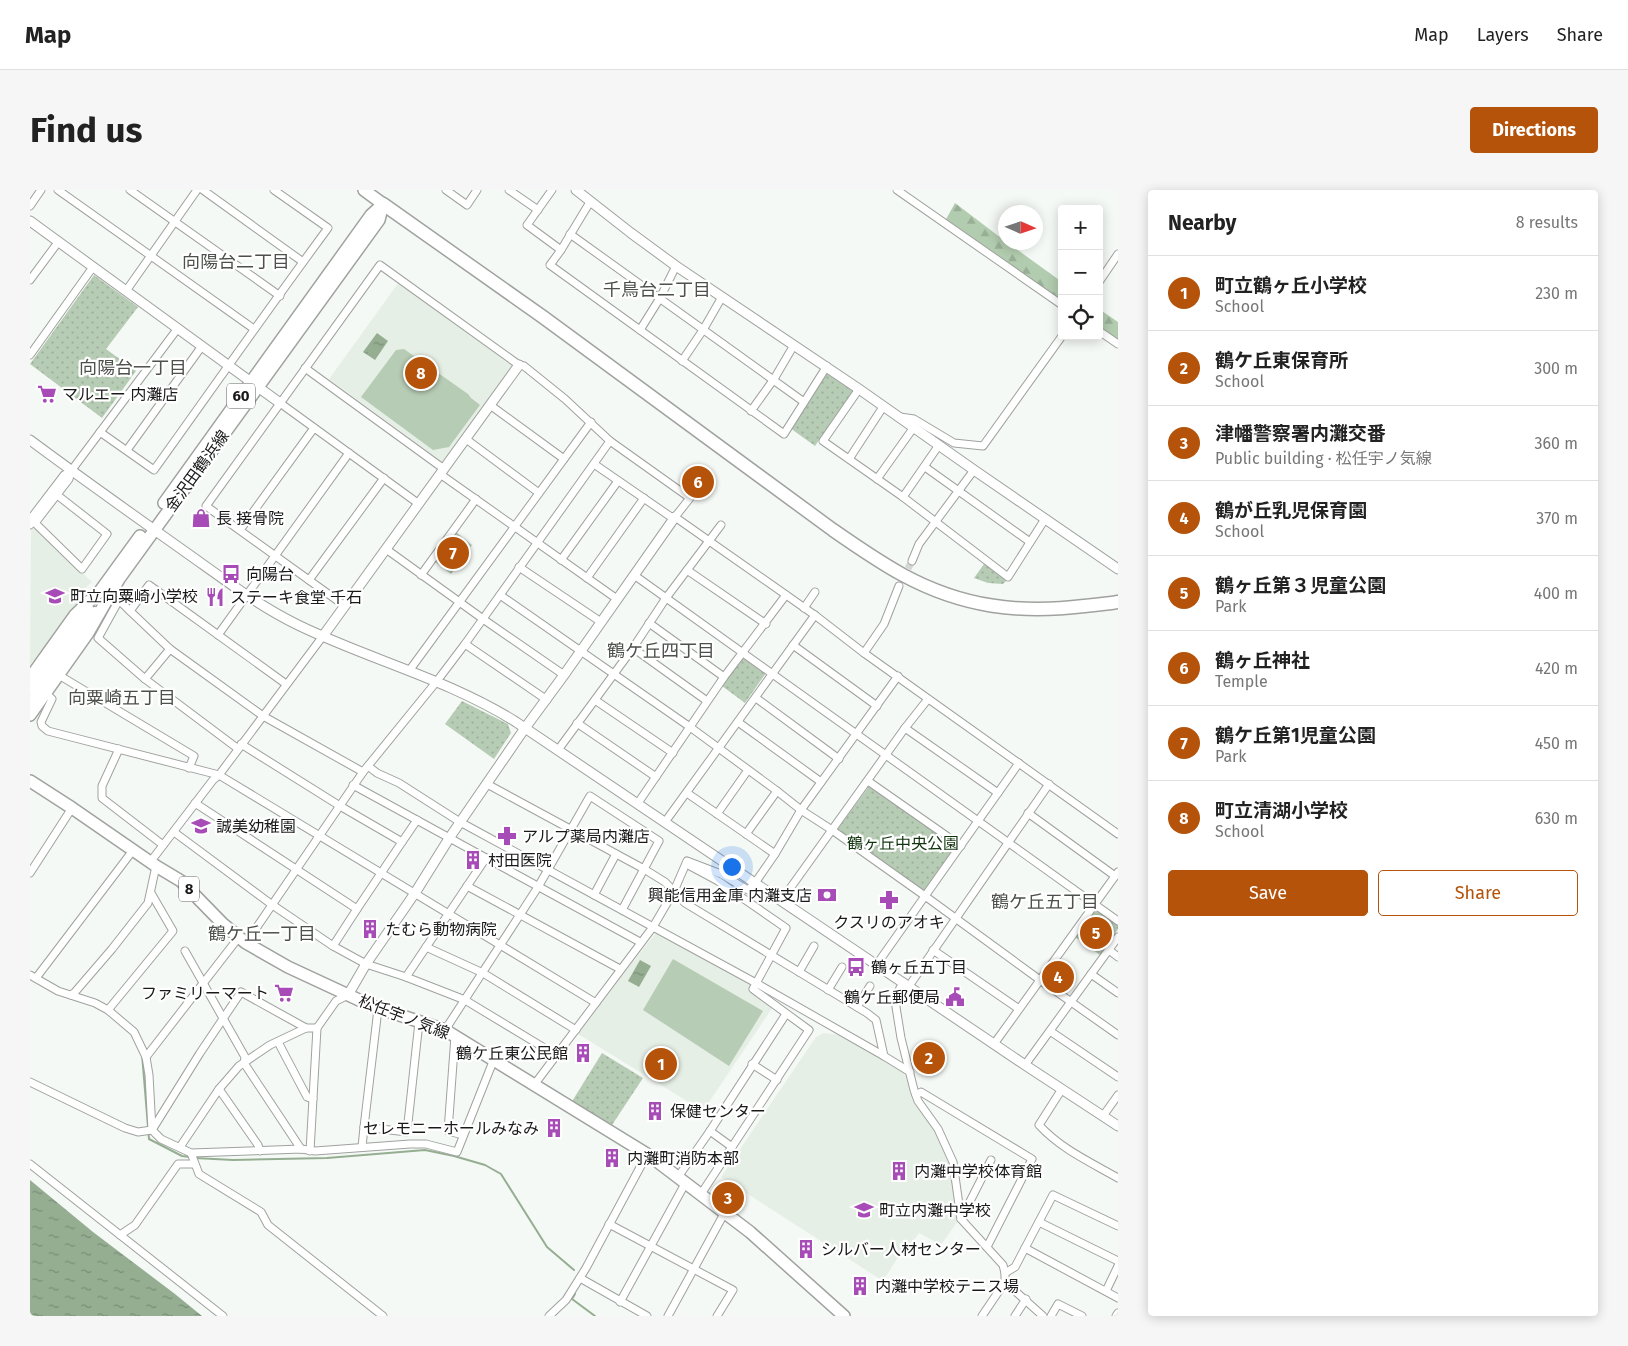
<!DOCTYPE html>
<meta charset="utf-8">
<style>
:root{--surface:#fff;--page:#f6f6f6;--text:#222;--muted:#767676;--line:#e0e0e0;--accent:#b45309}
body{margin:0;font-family:"Fira Sans","Noto Sans JP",sans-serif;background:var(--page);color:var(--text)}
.controls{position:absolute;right:15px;top:15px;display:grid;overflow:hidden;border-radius:5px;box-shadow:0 2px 12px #0003}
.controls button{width:45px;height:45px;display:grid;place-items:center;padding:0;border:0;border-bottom:1px solid var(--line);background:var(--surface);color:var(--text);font:25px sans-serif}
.compass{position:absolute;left:968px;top:15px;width:45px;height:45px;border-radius:50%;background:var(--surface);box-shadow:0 2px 12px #0003;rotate:93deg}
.you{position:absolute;left:701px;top:676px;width:18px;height:18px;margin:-12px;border:4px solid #fff;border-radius:50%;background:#1a73e8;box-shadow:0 0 0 8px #1a73e833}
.badge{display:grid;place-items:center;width:32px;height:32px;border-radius:50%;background:var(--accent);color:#fff;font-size:16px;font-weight:700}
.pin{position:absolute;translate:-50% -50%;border:2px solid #fff;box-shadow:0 1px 5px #0006}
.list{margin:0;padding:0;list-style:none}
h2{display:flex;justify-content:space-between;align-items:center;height:65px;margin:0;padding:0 20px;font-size:21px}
h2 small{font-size:16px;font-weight:400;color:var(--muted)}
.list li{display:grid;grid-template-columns:32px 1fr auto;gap:15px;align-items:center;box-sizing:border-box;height:75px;padding:0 20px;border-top:1px solid var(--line)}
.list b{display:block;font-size:19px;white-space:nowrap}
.list p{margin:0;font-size:16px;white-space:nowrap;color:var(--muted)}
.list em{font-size:16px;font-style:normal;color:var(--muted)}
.actions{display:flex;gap:10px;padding:15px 20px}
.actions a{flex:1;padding:11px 0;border:1px solid var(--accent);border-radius:5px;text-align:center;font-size:18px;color:var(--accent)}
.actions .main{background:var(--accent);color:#fff}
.icon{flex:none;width:28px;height:28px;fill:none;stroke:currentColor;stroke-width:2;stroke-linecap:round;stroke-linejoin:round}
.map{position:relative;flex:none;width:1088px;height:1126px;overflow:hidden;border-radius:5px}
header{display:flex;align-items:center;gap:30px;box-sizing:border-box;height:70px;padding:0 25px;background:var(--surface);border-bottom:1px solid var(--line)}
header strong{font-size:24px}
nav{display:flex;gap:28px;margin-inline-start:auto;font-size:18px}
.intro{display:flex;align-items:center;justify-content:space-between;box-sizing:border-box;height:120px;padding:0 30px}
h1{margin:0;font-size:35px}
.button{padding:12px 22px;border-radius:5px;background:var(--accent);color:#fff;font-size:18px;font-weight:700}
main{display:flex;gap:30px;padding:0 30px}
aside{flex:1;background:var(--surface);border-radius:5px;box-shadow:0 2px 12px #0003}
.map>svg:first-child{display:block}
</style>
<header>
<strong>Map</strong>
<nav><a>Map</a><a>Layers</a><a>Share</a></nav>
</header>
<div class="intro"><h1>Find us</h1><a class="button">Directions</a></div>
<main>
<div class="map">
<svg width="1088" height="1126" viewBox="0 0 1088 1126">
<defs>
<pattern id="forest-firs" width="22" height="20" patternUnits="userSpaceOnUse" patternTransform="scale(1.25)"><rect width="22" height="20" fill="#b2ccaf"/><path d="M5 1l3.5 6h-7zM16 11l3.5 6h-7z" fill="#98af96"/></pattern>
<pattern id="park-dots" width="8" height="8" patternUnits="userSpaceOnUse" patternTransform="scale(1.25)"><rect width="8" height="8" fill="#b7ccb4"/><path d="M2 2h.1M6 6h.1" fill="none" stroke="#9daf9a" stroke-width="1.8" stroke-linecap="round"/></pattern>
<pattern id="water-ripples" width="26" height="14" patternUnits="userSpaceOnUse" patternTransform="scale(1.25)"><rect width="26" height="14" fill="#95ae92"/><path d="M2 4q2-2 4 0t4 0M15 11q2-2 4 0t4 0" fill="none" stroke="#798d76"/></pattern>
</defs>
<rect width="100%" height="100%" fill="#f5f9f5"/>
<!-- built -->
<g fill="#e6efe5">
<path d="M369 92 483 174 414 273 299 189Z"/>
<path d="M1 338 6 339 62 392 48 404 51 408 0 475Z"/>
<path d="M626 743 727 798 745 814 673 921 548 844 569 814Z"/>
<path d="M794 843 810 845 872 881 877 888 882 909 907 942 923 973 930 1028 911 1055 889 1043 874 1065 869 1066 853 1091 691 987 786 847Z"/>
</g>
<!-- grass -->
<g fill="#b7ccb4">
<path d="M374 159 438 204 441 208 450 215 419 257 403 260 331 207 366 160Z"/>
<path d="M643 769 733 821 699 876 613 820Z"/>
</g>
<!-- forest -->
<g fill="url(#forest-firs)">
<path d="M925 13 975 51 976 52 978 53 1032 92V114L915 31Z"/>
<path d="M1069 119 1088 132V153L1069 140Z"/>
</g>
<!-- park -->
<g fill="url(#park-dots)">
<path d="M64 85 108 117 76 159 106 181 72 228 0 174Z"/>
<path d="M796 183 823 201 785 256 760 238Z"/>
<path d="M426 342 442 355 421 384 404 371Z"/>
<path d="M954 374 977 390 973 394 958 393 944 388Z"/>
<path d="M713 466 736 483 715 513 692 496Z"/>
<path d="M432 511 478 534 481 543 464 569 415 534Z"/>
<path d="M840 595 926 657 894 702 807 640Z"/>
<path d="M1065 718 1088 735V739L1070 765 1044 746Z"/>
<path d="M572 863 613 888 580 938 541 913Z"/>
</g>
<!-- water -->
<g fill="url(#water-ripples)">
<path d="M347 143 358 151 345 170 333 162Z"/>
<path d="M610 770 621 776 609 797 598 791Z"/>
<path d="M0 990 63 1042 145 1104 172 1126H0Z"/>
</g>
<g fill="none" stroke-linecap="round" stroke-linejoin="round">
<!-- stream -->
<g stroke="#95ae92" stroke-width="2">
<path d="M112 864 119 949 152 966 160 967"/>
<path d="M165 968 203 970 297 968 395 960 424 966 455 975 471 984 517 1057 544 1080"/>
<path d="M545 1104 542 1109 565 1126"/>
</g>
<!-- minor-tunnel -->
<path stroke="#d4d7d4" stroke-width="7" stroke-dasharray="7 3.5" stroke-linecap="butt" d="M873 388 882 371"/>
<!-- minor casing -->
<g stroke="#9fa29e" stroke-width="9">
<g id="minor">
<path d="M28 0 224 139"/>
<path d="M100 0 250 106"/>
<path d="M173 0 273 72"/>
<path d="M416 0 437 15 447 0"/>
<path d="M479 0 508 20"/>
<path d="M522 0 497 35 531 60 520 75 754 244 797 176"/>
<path d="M867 0 1032 115"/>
<path d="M0 16 11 0"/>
<path d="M540 44 774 212"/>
<path d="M531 60 560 12"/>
<path d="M0 90 29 51"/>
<path d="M1069 92 1088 64"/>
<path d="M96 101 167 0"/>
<path d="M610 140 630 108 646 76"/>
<path d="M1069 141 1088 154"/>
<path d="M0 165 63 77"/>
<path d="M652 171 673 140 692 107"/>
<path d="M275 178 414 279"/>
<path d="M829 199 793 251 873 307 978 387 1015 329"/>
<path d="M250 213 389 314"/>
<path d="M460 215 534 269"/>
<path d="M721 221 744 189 764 155"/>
<path d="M870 227 884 229 924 253 953 256 1032 146"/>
<path d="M70 242 124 280C182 199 239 118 298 38L244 0"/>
<path d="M436 249 509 303"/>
<path d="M97 260 172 156"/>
<path d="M819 269 853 217"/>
<path d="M564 274 644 329"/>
<path d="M895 277 1000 352"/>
<path d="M410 284 587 409"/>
<path d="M847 289 884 237"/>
<path d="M873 307 909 255"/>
<path d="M1 333H5L52 379 77 344 22 301"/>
<path d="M5 333 39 289 41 281"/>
<path d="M0 335 2 327 34 285 41 281 148 138"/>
<path d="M210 340 284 238"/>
<path d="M356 359 453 429 534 485"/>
<path d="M531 370 588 291"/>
<path d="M882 371 889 354 944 280"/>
<path d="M489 377 571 432"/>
<path d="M657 380 736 434"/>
<path d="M391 385 446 309"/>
<path d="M604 385 1088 731"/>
<path d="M557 388 614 308"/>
<path d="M279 390 354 288"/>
<path d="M470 405 660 537 747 601 771 620 802 640 895 706 1010 790 1088 845"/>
<path d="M315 416 176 316 350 75 489 175 494 176 535 209 580 251 660 308 645 327 786 426 834 463 1088 644"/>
<path d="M774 418 785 402"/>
<path d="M100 421 89 410 68 448 115 489 207 558"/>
<path d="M619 433 694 487"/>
<path d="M188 445 319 263"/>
<path d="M435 454 517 510"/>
<path d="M763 455 847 516"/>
<path d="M603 458 677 511"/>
<path d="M834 463 854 434 869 396"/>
<path d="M379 481 561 232"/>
<path d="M32 487 164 566 159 578"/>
<path d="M115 489 140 459"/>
<path d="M256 494 119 395 100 421 140 459 233 526 333 582"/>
<path d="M15 503 22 509 11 532 12 536 18 541 189 585 566 813"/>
<path d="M726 508 809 569"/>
<path d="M565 510 643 563"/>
<path d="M708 532 791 592"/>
<path d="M547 533 626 587"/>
<path d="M875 538 968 603"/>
<path d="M211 554 310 616 372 652 327 719"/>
<path d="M89 559 72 596V608L133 655"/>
<path d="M528 560 603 458 636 408 691 335"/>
<path d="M338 576 347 583 369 593 430 632 726 793 854 866"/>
<path d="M838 591 931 656"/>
<path d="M457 594 614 679 635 692 655 713 837 823 846 830 854 866 880 882"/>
<path d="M323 595 456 668"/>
<path d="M657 603 745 664"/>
<path d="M165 613 327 719 303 756"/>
<path d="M608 613 694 487 756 405"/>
<path d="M998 623 1085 686"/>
<path d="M687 624 718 580"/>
<path d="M635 632 785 425"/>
<path d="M144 642 241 714 303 756 336 774 376 787 456 668 610 752"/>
<path d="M716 644 747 601"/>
<path d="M372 652 387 630"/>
<path d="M121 671 183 590 189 585 293 446"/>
<path d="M660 676 688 691 756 738 723 799 779 840 671 1004"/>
<path d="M0 683 42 618"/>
<path d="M437 696 590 779"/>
<path d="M564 705 586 664"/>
<path d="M751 711 875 538 898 509"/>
<path d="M216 753 333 582 407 491 435 454 580 251"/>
<path d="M396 757 453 783 546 840"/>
<path d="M903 760 989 819"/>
<path d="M1079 760 1088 767"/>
<path d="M155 761 215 867 214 873 271 959"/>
<path d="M847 774 989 573"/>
<path d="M769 782 784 756"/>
<path d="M1061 784 1088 803"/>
<path d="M0 785 28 801 65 813 78 820 104 842 116 867 119 885 122 940 131 949 161 963 271 959 285 961 380 954H396L427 962 464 869"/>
<path d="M376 787 435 810 526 865"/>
<path d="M6 788 104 659"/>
<path d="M873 792 869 800 866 817 871 848 884 900 888 911 908 939 923 972 931 1029 973 1075 975 1083V1092L952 1126"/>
<path d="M879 796 1019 594"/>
<path d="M798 800 812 777"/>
<path d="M41 805 45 802 82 759 118 713 126 676"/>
<path d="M827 817 840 796"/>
<path d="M348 819 334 937 377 942 389 832"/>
<path d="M78 820 143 741 121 703"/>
<path d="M415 840 508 697 560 606 629 651 592 720"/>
<path d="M1020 841 1088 887"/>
<path d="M425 846 418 941 433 945"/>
<path d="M248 852 277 907 283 909"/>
<path d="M964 854 1088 682"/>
<path d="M116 867 209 747"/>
<path d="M722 874 747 890"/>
<path d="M995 875 1088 747"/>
<path d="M0 892 95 938 108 942 122 940 170 863 211 802 276 838"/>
<path d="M504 895 623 737 644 701 657 671 691 684 718 700 725 693 745 664 771 620 868 486"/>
<path d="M189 899 228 955 230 961"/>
<path d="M1032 899 1009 935C1031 959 1060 972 1088 988"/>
<path d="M886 905 891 902 1002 969 957 1057"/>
<path d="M1073 926 1088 905"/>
<path d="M680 941 702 957"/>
<path d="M150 957 189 899 209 876 240 855 276 838H287"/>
<path d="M332 957 334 937"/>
<path d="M280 961 287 838 306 811 318 805"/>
<path d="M161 963 169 984 231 1022 238 1035 353 1126"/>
<path d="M0 974 193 1126"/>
<path d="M648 987 680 941 756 824"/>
<path d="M931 1029 961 970"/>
<path d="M1009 1032 1088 1071"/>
<path d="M579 1034 703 1100 687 1126"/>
<path d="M90 1045 105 1035 148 974H164"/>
<path d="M995 1058 1023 1005 1088 1036"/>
<path d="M975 1083 985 1077 995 1058 1088 1108"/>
<path d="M550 1088 617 1126"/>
<path d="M975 1092 1013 1126"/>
<path d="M1076 1101 1088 1076"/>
<path d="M590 1112 656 992"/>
<path d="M519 1126 536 1110 556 1078 614 970 620 966"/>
<path d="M638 1126 695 1022"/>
<path d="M985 1126 996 1109"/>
<path d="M1021 1126 1028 1114 1052 1126"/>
<path d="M1086 1126 1088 1123"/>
</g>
</g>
<!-- tertiary casing -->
<g stroke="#9fa29e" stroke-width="11">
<g id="tertiary">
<path d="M546 0 601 43 646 76 829 199 944 280 1088 379"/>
<path d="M0 31 250 213"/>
<path d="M0 250C51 288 102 324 154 361 191 387 227 415 268 435 340 470 418 489 486 532L995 875 1088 936"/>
<path d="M293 446 489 175"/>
<path d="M318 805 336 774 385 703 420 647 495 538 534 485 645 327"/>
</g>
</g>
<!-- secondary casing -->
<g stroke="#9fa29e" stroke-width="12">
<g id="secondary">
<path d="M0 499 58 418"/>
<path d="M0 513 65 422"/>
</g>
</g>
<!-- primary casing -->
<g stroke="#9fa29e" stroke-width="14">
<g id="primary">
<path d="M334 0 353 14"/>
<path d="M134 313 341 25 352 15"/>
<path d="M0 488 45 425 70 401 110 346"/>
<path d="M0 525 58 443 89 389 349 30 353 14"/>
<path d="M0 591 42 618 126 676 151 691 193 734 216 753 258 777 342 816 415 840 620 966 720 1042 814 1126"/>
</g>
</g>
<!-- motorway casing -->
<g stroke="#9fa29e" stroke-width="15">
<path id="motorway" d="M353 14 513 127 803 340C826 356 849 372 873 385 932 417 989 424 1054 416 1065 415 1077 414 1088 412"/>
</g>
<!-- minor -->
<use href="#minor" stroke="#fff" stroke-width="7"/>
<!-- tertiary -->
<use href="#tertiary" stroke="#fff" stroke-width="9"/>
<!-- secondary -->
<use href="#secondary" stroke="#fff" stroke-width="10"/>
<!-- primary -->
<use href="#primary" stroke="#fff" stroke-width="11"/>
<!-- motorway -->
<use href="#motorway" stroke="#fff" stroke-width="12"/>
</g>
<!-- icons -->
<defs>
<g id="supermarket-bare" transform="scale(1.5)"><path d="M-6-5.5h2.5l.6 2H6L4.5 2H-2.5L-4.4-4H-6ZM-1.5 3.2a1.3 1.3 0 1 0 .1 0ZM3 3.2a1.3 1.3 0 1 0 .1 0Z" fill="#a74cb7" stroke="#fff" stroke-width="2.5" paint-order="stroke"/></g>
<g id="shop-bare" transform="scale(1.5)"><path d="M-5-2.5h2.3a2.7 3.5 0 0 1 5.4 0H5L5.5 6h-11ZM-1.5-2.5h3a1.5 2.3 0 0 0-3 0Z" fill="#a74cb7" stroke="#fff" stroke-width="2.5" paint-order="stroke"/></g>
<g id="bus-bare" transform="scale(1.5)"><path d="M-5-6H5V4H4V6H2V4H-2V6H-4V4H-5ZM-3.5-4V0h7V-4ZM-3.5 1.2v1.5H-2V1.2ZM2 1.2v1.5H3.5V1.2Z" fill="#a74cb7" stroke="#fff" stroke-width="2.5" paint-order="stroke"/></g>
<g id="school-bare" transform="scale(1.5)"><path d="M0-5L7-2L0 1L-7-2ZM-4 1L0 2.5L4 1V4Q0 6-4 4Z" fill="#a74cb7" stroke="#fff" stroke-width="2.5" paint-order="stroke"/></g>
<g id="restaurant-bare" transform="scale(1.5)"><path d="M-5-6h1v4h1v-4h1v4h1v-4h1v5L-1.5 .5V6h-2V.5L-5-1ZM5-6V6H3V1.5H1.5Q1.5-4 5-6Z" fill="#a74cb7" stroke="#fff" stroke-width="2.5" paint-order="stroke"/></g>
<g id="pharmacy-bare" transform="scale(1.5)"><path d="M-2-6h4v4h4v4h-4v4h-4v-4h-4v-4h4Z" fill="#a74cb7" stroke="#fff" stroke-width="2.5" paint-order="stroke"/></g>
<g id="building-bare" transform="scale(1.5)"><path d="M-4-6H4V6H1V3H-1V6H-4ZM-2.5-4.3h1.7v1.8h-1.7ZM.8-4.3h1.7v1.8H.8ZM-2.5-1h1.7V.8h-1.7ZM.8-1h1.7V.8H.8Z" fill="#a74cb7" stroke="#fff" stroke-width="2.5" paint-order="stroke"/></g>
<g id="bank-bare" transform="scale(1.5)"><path d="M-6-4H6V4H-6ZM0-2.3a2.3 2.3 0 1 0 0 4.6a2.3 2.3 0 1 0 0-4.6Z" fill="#a74cb7" stroke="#fff" stroke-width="2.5" paint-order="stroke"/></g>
<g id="civic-bare" transform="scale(1.5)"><path d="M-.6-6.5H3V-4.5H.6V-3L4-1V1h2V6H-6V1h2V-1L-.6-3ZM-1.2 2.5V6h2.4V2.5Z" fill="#a74cb7" stroke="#fff" stroke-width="2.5" paint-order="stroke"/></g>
</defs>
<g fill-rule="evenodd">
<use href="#supermarket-bare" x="17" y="204"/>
<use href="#shop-bare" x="171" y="328"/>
<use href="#bus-bare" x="201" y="384"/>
<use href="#school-bare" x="25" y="406"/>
<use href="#restaurant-bare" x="185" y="407"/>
<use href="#school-bare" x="171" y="636"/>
<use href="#pharmacy-bare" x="477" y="646"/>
<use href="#building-bare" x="443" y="670"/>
<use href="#bank-bare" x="797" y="705"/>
<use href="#pharmacy-bare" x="859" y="710"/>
<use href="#building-bare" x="340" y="739"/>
<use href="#bus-bare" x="826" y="777"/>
<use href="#supermarket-bare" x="254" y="803"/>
<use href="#civic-bare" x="925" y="807"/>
<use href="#building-bare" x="553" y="863"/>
<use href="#building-bare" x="625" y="921"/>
<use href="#building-bare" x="524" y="938"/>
<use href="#building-bare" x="582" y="968"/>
<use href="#building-bare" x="869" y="981"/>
<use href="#school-bare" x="834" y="1020"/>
<use href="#building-bare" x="776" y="1059"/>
<use href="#building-bare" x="830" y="1096"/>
</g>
<g text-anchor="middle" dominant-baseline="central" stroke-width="4.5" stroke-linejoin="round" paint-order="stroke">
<!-- shield labels -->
<g fill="#fff" stroke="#5d5e5d" stroke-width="1">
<rect x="197" y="193.5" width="28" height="25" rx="4"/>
<rect x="149" y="686.5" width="20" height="25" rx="4"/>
</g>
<g font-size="15" font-weight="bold" fill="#181918">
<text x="211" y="206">60</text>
<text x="159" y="699">8</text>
</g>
<!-- poi labels -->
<g font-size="16" fill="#181918" stroke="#fff" text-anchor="start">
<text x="32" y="204">マルエー 内灘店</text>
<text x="186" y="328">長 接骨院</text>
<text x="216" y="384">向陽台</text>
<text x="40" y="406">町立向粟崎小学校</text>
<text x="200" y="407">ステーキ食堂 千石</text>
<text x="186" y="636">誠美幼稚園</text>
<text x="492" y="646">アルプ薬局内灘店</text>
<text x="458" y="670">村田医院</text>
<text x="782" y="705" text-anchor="end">興能信用金庫 内灘支店</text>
<text x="859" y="732" text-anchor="middle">クスリのアオキ</text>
<text x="355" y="739">たむら動物病院</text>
<text x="841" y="777">鶴ヶ丘五丁目</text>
<text x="239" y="803" text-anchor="end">ファミリーマート</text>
<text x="910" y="807" text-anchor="end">鶴ケ丘郵便局</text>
<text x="538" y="863" text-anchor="end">鶴ケ丘東公民館</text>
<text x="640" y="921">保健センター</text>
<text x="509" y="938" text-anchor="end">セレモニーホールみなみ</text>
<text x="597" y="968">内灘町消防本部</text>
<text x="884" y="981">内灘中学校体育館</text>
<text x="849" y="1020">町立内灘中学校</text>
<text x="791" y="1059">シルバー人材センター</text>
<text x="845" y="1096">内灘中学校テニス場</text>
</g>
<!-- street labels -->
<g font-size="16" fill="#181918" stroke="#fff">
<text transform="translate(167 281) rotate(-54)">金沢田鶴浜線</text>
<text transform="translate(374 827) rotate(21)">松任宇ノ気線</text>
</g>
<!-- park labels -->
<g font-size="16" fill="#10350c" stroke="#fff">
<text x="873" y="653">鶴ヶ丘中央公園</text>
</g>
<!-- neighbourhood labels -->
<g font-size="18" fill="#4d504d" stroke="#fff">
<text x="206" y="72">向陽台二丁目</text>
<text x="627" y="100">千鳥台二丁目</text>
<text x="103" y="178">向陽台一丁目</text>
<text x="631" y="461">鶴ケ丘四丁目</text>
<text x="92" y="508">向粟崎五丁目</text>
<text x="1015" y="712">鶴ケ丘五丁目</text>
<text x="232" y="744">鶴ケ丘一丁目</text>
</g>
</g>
</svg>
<div class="controls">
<button>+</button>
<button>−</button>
<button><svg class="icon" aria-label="locate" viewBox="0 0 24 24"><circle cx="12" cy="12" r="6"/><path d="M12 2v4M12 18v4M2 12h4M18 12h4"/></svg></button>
</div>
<svg class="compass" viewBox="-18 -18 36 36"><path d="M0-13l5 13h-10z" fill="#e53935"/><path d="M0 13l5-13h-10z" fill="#767676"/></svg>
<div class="you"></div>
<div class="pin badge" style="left:631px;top:874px">1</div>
<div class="pin badge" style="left:899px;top:868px">2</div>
<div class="pin badge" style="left:698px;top:1008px">3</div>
<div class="pin badge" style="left:1028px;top:787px">4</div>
<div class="pin badge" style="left:1066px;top:743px">5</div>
<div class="pin badge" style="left:668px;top:292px">6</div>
<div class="pin badge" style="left:423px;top:363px">7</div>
<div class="pin badge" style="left:391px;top:183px">8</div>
</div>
<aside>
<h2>Nearby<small>8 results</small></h2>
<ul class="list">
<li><span class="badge">1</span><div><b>町立鶴ヶ丘小学校</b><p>School</p></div><em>230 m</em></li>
<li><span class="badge">2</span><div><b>鶴ケ丘東保育所</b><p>School</p></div><em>300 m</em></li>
<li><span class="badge">3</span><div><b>津幡警察署内灘交番</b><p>Public building · 松任宇ノ気線</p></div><em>360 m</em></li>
<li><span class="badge">4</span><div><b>鶴が丘乳児保育園</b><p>School</p></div><em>370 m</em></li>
<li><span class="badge">5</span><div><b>鶴ヶ丘第３児童公園</b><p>Park</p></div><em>400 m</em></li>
<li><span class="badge">6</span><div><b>鶴ヶ丘神社</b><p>Temple</p></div><em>420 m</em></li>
<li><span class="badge">7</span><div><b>鶴ケ丘第1児童公園</b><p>Park</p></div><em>450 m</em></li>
<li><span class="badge">8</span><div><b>町立清湖小学校</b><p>School</p></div><em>630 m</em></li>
</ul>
<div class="actions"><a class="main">Save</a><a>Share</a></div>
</aside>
</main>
